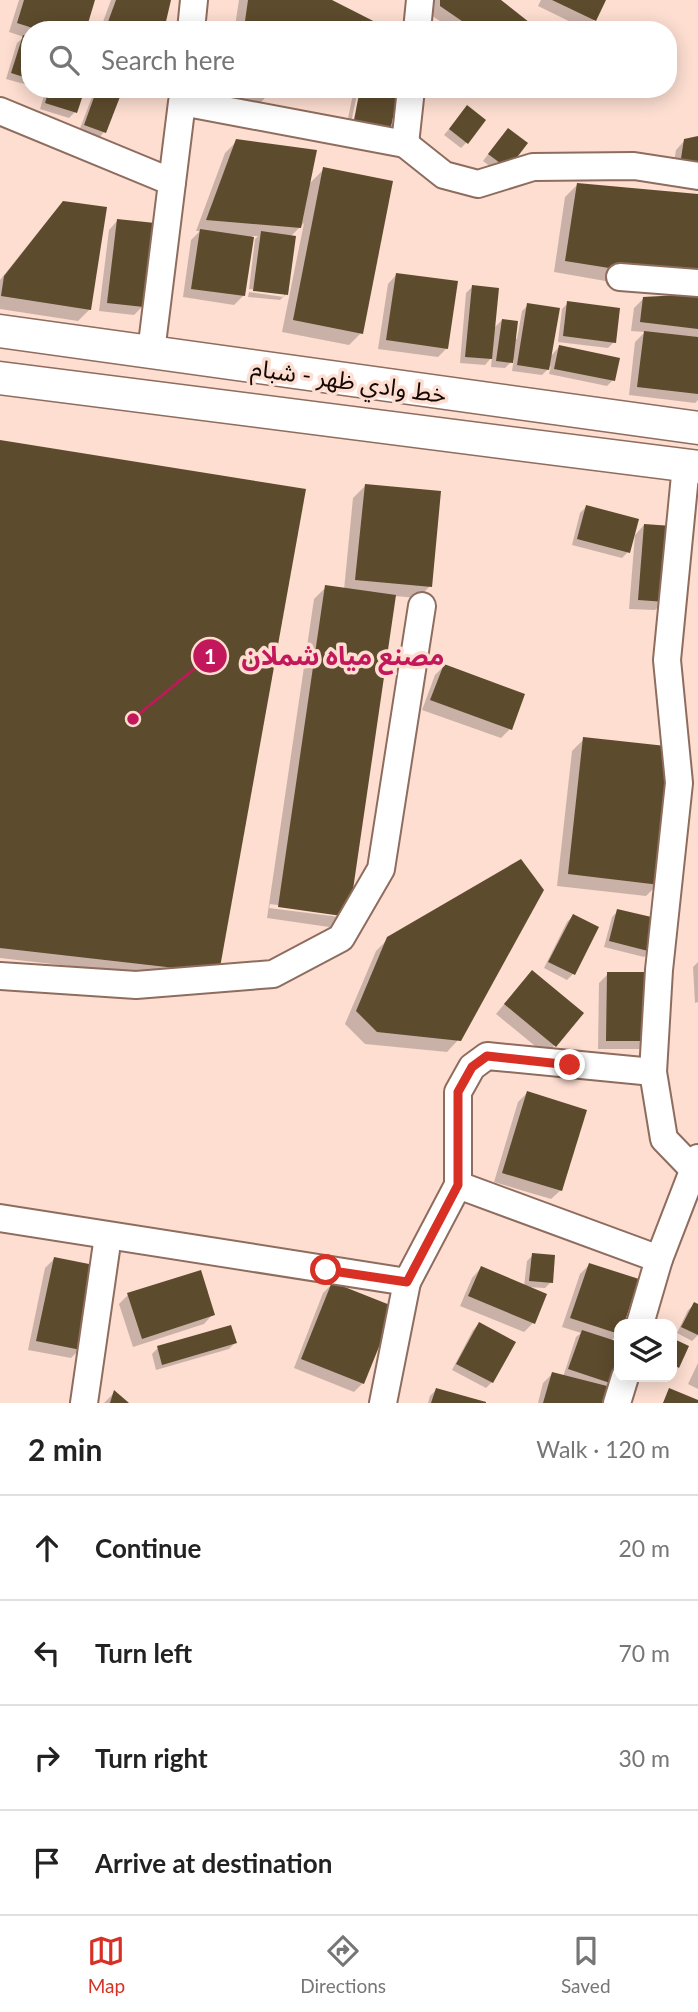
<!DOCTYPE html>
<meta charset="utf-8">
<style>
:root{--surface:#fff;--page:#f6f6f6;--text:#222;--muted:#767676;--line:#e0e0e0;--accent:#d93025}
body{margin:0;font-family:Lato,"Noto Sans Arabic",sans-serif;background:var(--page);color:var(--text)}
.controls{position:absolute;right:21px;bottom:21px;display:grid;overflow:hidden;border-radius:14px;box-shadow:0 4px 18px #0003}
.controls button{width:63px;height:63px;display:grid;place-items:center;padding:0;border:0;border-bottom:2px solid var(--line);background:var(--surface);color:var(--text);font:35px sans-serif}
.stop{position:absolute;width:21px;height:21px;margin:-16px;border:5px solid #d93025;border-radius:50%;background:#fff}
.stop.end{background:#d93025;border-color:#fff;box-shadow:0 2px 7px #0008}
.list{margin:0;padding:0;list-style:none}
h2{display:flex;justify-content:space-between;align-items:center;height:91px;margin:0;padding:0 28px;font-size:30px}
h2 small{font-size:23px;font-weight:400;color:var(--muted)}
.list li{display:grid;grid-template-columns:46px 1fr auto;gap:21px;align-items:center;box-sizing:border-box;height:105px;padding:0 28px;border-top:2px solid var(--line)}
.list b{display:block;font-size:26px;white-space:nowrap}
.list em{font-size:23px;font-style:normal;color:var(--muted)}
.icon{flex:none;width:38px;height:38px;fill:none;stroke:currentColor;stroke-width:2;stroke-linecap:round;stroke-linejoin:round}
.map{position:relative;flex:none;width:698px;height:1403px;overflow:hidden}
.search{position:absolute;background:var(--surface);box-shadow:0 4px 18px #0003;left:21px;right:21px;top:21px;height:77px;display:flex;align-items:center;gap:18px;box-sizing:border-box;padding:0 24px;border-radius:28px;color:var(--muted);font-size:26px}
.sheet{height:511px;background:var(--surface)}
nav{display:flex;justify-content:space-around;align-items:center;box-sizing:border-box;height:98px;border-top:2px solid var(--line);background:var(--surface);font-size:19px;color:var(--muted)}
nav a{display:grid;justify-items:center;gap:4px}
nav .on{color:var(--accent)}
.map>svg:first-child{display:block}
</style>
<div class="map">
<svg width="698" height="1403" viewBox="0 0 698 1403">
<rect width="100%" height="100%" fill="#fdded1"/>
<!-- shadow -->
<g fill="#0003" fill-rule="evenodd">
<path d="M19 0H93L84 30H30V84L28 85 6 79 17 43 24 37 9 32Z"/>
<path d="M111 0H169L162 30H100Z"/>
<path d="M239 0H328L388 30H230L235 26Z"/>
<path d="M433 0H498L536 30H453L431 15Z"/>
<path d="M541 0H604L594 20 585 29 538 6Z"/>
<path d="M46 89H83L75 112 69 118 40 109Z"/>
<path d="M95 89H121L104 132 99 138 79 131Z"/>
<path d="M215 89H270L269 94 260 103 214 95Z"/>
<path d="M354 89H358L350 128 354 129 362 89 389 126 380 135 346 128Z"/>
<path d="M467 107V142L461 148 444 135Z"/>
<path d="M502 136 500 174 483 161Z"/>
<path d="M698 138 672 173 676 150 685 140Z"/>
<path d="M237 141 308 185 324 169 361 333 349 345 282 332 304 223 290 237 286 294 280 300 248 297 249 292 284 297V293L249 289 255 239 258 236H252L243 296 234 305 183 297 191 240 200 231H196L225 153Z"/>
<path d="M577 185 698 196V279L634 286 554 272 565 197Z"/>
<path d="M64 203 90 309 78 321 0 309V280L52 215Z"/>
<path d="M118 220 143 306 134 315 99 311 109 230Z"/>
<path d="M397 274 447 348 438 357 378 349 388 284Z"/>
<path d="M472 287 493 329 502 320 514 338 517 339 522 311 528 305 550 357 559 347 613 380 607 386 549 374 551 366 542 375 512 371 514 359 505 368 491 367 492 357 485 365 460 363 466 293Z"/>
<path d="M698 296V400L695 403 629 395 635 342 645 332 631 331 634 308 643 299Z"/>
<path d="M568 303 614 342 608 348 558 342 562 309Z"/>
<path d="M0 442 209 982 0 958Z"/>
<path d="M365 486 430 586 418 598 394 596 347 916 336 928 267 918 314 599 326 587 344 590 353 498ZM270 904 340 914V917L269 908Z"/>
<path d="M586 507 628 552 622 558 572 545 580 513Z"/>
<path d="M644 525 665 601 655 610 629 609 635 535Z"/>
<path d="M444 666 510 729 501 738 422 710 435 675Z"/>
<path d="M584 739 658 884 646 896 557 886 572 751Z"/>
<path d="M618 911 650 951 644 957 604 947 612 917Z"/>
<path d="M573 916 597 928 573 974 567 980 544 968 567 922Z"/>
<path d="M388 939 459 1039 447 1052 365 1044 345 1024 376 951Z"/>
<path d="M698 962V1002L695 1003 693 967Z"/>
<path d="M608 974 652 1040 643 1049H598L599 983Z"/>
<path d="M523 981 554 1046 546 1055 496 1014Z"/>
<path d="M527 1093 561 1190 551 1199 494 1182 518 1102Z"/>
<path d="M533 1255 551 1282 545 1288 527 1287 533 1323 524 1332 460 1306 472 1278 481 1268 524 1286 527 1261Z"/>
<path d="M54 1259 80 1349 71 1358 28 1350 45 1268Z"/>
<path d="M589 1265 637 1281 622 1324H619V1333L611 1341 619 1344V1361L612 1383 606 1389H604L600 1403H538L543 1383 552 1374 563 1377 576 1337 581 1333 562 1327 580 1274Z"/>
<path d="M332 1284 363 1383 354 1392 294 1368 323 1293Z"/>
<path d="M128 1295 213 1314 204 1324 133 1347 119 1304Z"/>
<path d="M694 1305 698 1306V1335L692 1341 677 1333 688 1310Z"/>
<path d="M479 1324 513 1342 492 1382 486 1388 452 1370 473 1330Z"/>
<path d="M235 1343 229 1349 156 1370 152 1354 158 1348Z"/>
<path d="M698 1363V1389L688 1384Z"/>
<path d="M436 1390 482 1403H428L430 1396Z"/>
<path d="M114 1393 126 1403H104Z"/>
</g>
<!-- building -->
<g fill="#5d4b2d">
<path d="M24 0H95L86 30H39L17 23Z"/>
<path d="M116 0H171L164 30H105Z"/>
<path d="M248 0H332L391 30H277L245 21Z"/>
<path d="M440 0H501L539 30H475L440 6Z"/>
<path d="M552 0H606L596 21Z"/>
<path d="M233 24 259 28V30H232Z"/>
<path d="M23 35 30 38V79L11 73Z"/>
<path d="M49 89H85L77 113 45 103Z"/>
<path d="M97 89H123L106 133 84 125Z"/>
<path d="M246 89H272L271 95Z"/>
<path d="M360 89H399L391 127 354 120Z"/>
<path d="M467 105 486 120 468 144 449 129Z"/>
<path d="M508 128 528 143 508 169 488 154Z"/>
<path d="M698 136V167L680 165 684 139Z"/>
<path d="M236 139 317 150 301 228 206 220Z"/>
<path d="M323 167 393 181 363 334 293 320Z"/>
<path d="M577 183 698 194V269L647 274 565 261Z"/>
<path d="M63 201 107 207 91 310 1 296 4 276Z"/>
<path d="M117 219 155 223 144 307 107 303Z"/>
<path d="M200 229 254 237 245 296 191 289Z"/>
<path d="M261 231 296 236 288 295 253 291Z"/>
<path d="M396 273 458 281 448 349 386 340Z"/>
<path d="M472 285 499 288 492 359 465 357Z"/>
<path d="M698 294V329L640 322 643 297Z"/>
<path d="M567 301 620 308 616 343 563 336Z"/>
<path d="M527 303 560 308 549 370 517 365Z"/>
<path d="M502 319 518 321 513 363 496 361Z"/>
<path d="M644 331 698 337V394L637 387Z"/>
<path d="M559 345 620 358 615 381 554 369Z"/>
<path d="M0 440 306 489 219 973 0 948Z"/>
<path d="M365 484 441 491 432 587 355 580Z"/>
<path d="M586 505 639 519 630 553 577 539Z"/>
<path d="M644 524 672 526 666 602 638 600Z"/>
<path d="M325 585 396 595 349 917 278 907Z"/>
<path d="M444 664 525 694 512 730 430 700Z"/>
<path d="M583 737 675 747 660 885 568 874Z"/>
<path d="M521 859 544 890 461 1041 377 1032 356 1011 387 937Z"/>
<path d="M617 909 660 919 652 952 609 941Z"/>
<path d="M573 914 599 927 575 975 548 962Z"/>
<path d="M532 970 584 1013 556 1047 504 1004Z"/>
<path d="M607 972H654V1041H606Z"/>
<path d="M527 1091 587 1110 562 1191 502 1173Z"/>
<path d="M532 1253 555 1255 553 1283 529 1281Z"/>
<path d="M54 1257 99 1266 81 1350 36 1341Z"/>
<path d="M589 1263 639 1279 624 1324H619V1334L570 1318Z"/>
<path d="M481 1266 547 1294 535 1324 468 1296Z"/>
<path d="M201 1270 215 1315 142 1339 127 1293Z"/>
<path d="M332 1282 395 1307 364 1384 301 1359Z"/>
<path d="M694 1302 698 1304V1335L681 1327Z"/>
<path d="M479 1322 516 1342 493 1383 456 1364Z"/>
<path d="M231 1325 237 1343 162 1365 157 1346Z"/>
<path d="M582 1330 619 1342V1367L613 1384 568 1369Z"/>
<path d="M674 1339 689 1346 679 1368 672 1364V1343Z"/>
<path d="M552 1372 607 1386 602 1403H543Z"/>
<path d="M436 1388 486 1402V1403H431Z"/>
<path d="M669 1388 698 1400V1403H663Z"/>
<path d="M114 1390 129 1403H110Z"/>
</g>
<g fill="none" stroke-linecap="round" stroke-linejoin="round">
<!-- minor casing -->
<g stroke="#8e6c5e" stroke-width="30">
<g id="minor">
<path d="M191 30 194 0"/>
<path d="M417 30 420 0"/>
<path d="M0 111 172 182"/>
<path d="M405 144 444 175 478 184 533 167 634 166 698 176"/>
<path d="M620 277 698 283"/>
<path d="M151 352 182 102 405 144 411 89"/>
<path d="M686 465 667 660 679 783 659 970 653 1072 664 1139 693 1169"/>
<path d="M0 976 136 985 273 974 341 938 381 869 422 606"/>
<path d="M458 1185V1092L472 1067 487 1056 653 1072"/>
<path d="M0 1218 407 1282 458 1185 659 1259 640 1324"/>
<path d="M659 1259 698 1158"/>
<path d="M84 1403 108 1236"/>
<path d="M383 1403 407 1282"/>
<path d="M617 1403 625 1377"/>
</g>
</g>
<!-- major casing -->
<g stroke="#8e6c5e" stroke-width="35">
<g id="major">
<path d="M0 331 698 428"/>
<path d="M0 378 698 467"/>
</g>
</g>
<!-- minor -->
<use href="#minor" stroke="#fff" stroke-width="26"/>
<!-- major -->
<use href="#major" stroke="#fff" stroke-width="32"/>
</g>
<g fill="none" stroke-linecap="round" stroke-linejoin="round">
<!-- route -->
<path stroke="#d93025" stroke-width="9" d="M326 1270 407 1282 458 1185V1092L472 1067 487 1056 570 1065"/>
</g>
<g text-anchor="middle" dominant-baseline="central" stroke-width="7" stroke-linejoin="round" paint-order="stroke">
<!-- street labels -->
<g font-size="24" fill="#140804" stroke="#fdded1">
<text transform="translate(349 380) rotate(8)">خط وادي ظهر - شبام</text>
</g>
</g>
<!-- callouts -->
<path fill="none" stroke="#c2185b" stroke-width="2.5" d="M133 719L210 656"/>
<g fill="#c2185b" stroke="#fdded1" stroke-width="2.5">
<circle cx="133" cy="719" r="7"/>
<circle cx="210" cy="656" r="18"/>
</g>
<g font-size="21" text-anchor="middle" font-weight="bold" fill="#fff">
<text x="210" y="664">1</text>
</g>
<g font-size="26" text-anchor="middle" font-weight="bold" fill="#c2185b" stroke="#fdded1" stroke-width="7" stroke-linejoin="round" paint-order="stroke">
<text x="343" y="665">مصنع مياه شملان</text>
</g>
</svg>
<div class="controls">
<button><svg class="icon" aria-label="layers" viewBox="0 0 24 24"><path d="M12 4l9 5-9 5-9-5zM3 14l9 5 9-5"/></svg></button>
</div>
<div class="stop" style="left:326px;top:1270px"></div>
<div class="stop end" style="left:570px;top:1065px"></div>
<div class="search"><svg class="icon" aria-label="search" viewBox="0 0 24 24"><circle cx="10" cy="10" r="6"/><path d="M15 15l6 6"/></svg>Search here</div>
</div>
<section class="sheet">
<h2>2 min<small>Walk · 120 m</small></h2>
<ul class="list">
<li><svg class="icon" aria-label="ahead" viewBox="0 0 24 24"><path d="M12 20V5M6 11l6-6 6 6"/></svg><div><b>Continue</b></div><em>20 m</em></li>
<li><svg class="icon" aria-label="left" viewBox="0 0 24 24"><path d="M17 20v-9H6M10 6l-5 5 5 5"/></svg><div><b>Turn left</b></div><em>70 m</em></li>
<li><svg class="icon" aria-label="right" viewBox="0 0 24 24"><path d="M7 20v-9h11M14 6l5 5-5 5"/></svg><div><b>Turn right</b></div><em>30 m</em></li>
<li><svg class="icon" aria-label="arrive" viewBox="0 0 24 24"><path d="M6 21V4h12l-3 4 3 4H6"/></svg><div><b>Arrive at destination</b></div></li>
</ul>
</section>
<nav>
<a class="on"><svg class="icon" aria-label="map" viewBox="0 0 24 24"><path d="M3 6l6-2 6 2 6-2v14l-6 2-6-2-6 2zM9 4v14M15 6v14"/></svg>Map</a>
<a><svg class="icon" aria-label="directions" viewBox="0 0 24 24"><path d="M12 3l9 9-9 9-9-9zM9 14v-3h6M13 9l2 2-2 2"/></svg>Directions</a>
<a><svg class="icon" aria-label="saved" viewBox="0 0 24 24"><path d="M7 4h10v16l-5-4-5 4z"/></svg>Saved</a>
</nav>
